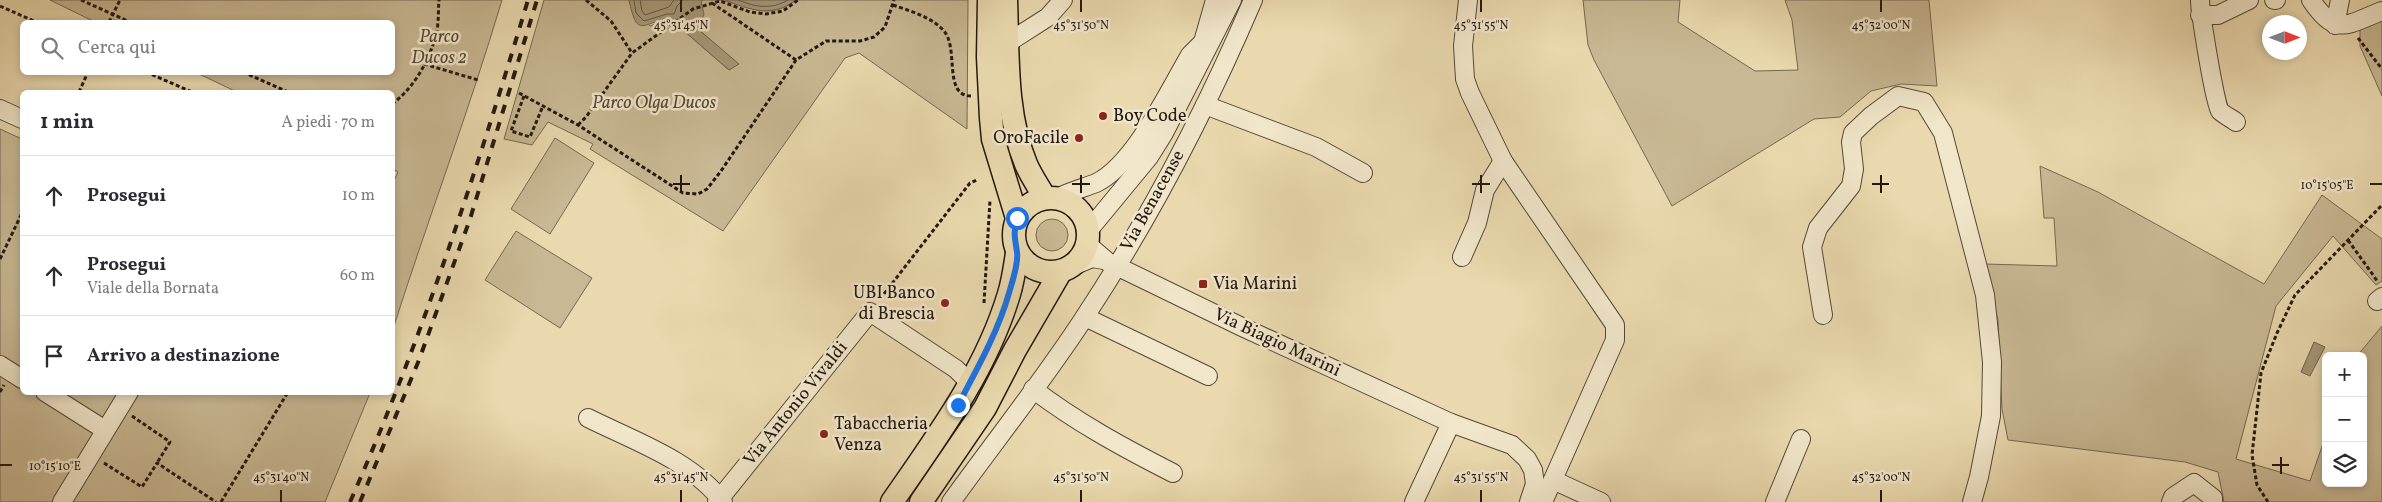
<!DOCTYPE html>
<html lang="it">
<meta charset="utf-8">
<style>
:root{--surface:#fff;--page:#f7f7f7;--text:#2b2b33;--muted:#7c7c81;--line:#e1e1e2}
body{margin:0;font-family:Vollkorn,serif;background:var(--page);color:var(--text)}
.controls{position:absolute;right:15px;bottom:15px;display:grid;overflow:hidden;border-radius:8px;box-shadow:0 2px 8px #0003}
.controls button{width:45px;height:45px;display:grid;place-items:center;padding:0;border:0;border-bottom:1px solid var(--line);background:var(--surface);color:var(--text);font:25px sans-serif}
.compass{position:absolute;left:2262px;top:15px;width:45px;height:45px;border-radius:50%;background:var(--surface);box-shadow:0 2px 8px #0003;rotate:90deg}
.stop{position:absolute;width:15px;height:15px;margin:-11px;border:4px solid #1a73e8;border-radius:50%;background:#fff}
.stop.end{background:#1a73e8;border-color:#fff;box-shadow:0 1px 5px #0008}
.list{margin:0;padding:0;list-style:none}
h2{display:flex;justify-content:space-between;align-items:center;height:65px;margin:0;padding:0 20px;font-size:21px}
h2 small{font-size:16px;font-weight:400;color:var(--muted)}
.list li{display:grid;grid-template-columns:32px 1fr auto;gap:15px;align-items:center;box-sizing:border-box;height:80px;padding:0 20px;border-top:1px solid var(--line)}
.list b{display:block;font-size:19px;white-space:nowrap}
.list p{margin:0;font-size:16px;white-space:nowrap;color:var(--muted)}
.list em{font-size:16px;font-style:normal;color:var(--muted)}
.icon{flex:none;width:28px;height:28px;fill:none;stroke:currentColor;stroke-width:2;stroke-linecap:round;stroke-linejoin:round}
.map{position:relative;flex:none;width:2382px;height:502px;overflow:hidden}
.search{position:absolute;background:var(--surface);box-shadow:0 2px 8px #0003;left:20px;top:20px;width:375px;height:55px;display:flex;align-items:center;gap:12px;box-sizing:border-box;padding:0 18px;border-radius:8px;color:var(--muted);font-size:19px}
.panel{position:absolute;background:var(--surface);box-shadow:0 2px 8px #0003;left:20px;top:90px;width:375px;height:305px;border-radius:8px}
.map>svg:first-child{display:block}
</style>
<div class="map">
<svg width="2382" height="502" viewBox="0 0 2382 502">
<rect width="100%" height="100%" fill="#ead9ae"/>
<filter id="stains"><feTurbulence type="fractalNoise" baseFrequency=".004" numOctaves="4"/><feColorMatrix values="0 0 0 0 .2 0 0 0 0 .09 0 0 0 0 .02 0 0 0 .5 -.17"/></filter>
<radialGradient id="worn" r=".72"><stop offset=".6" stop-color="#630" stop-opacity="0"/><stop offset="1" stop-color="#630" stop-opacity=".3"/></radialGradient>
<!-- green -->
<g fill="#c8b893" stroke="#756852">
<path d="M50 0H502C469 111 428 219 393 329L392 185 398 172 393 169 392 92H237L197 73 392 72V22H95Z"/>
<path d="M544 0H629L630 4 650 26 669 18 729 70 738 64 698 29 703 14 701 2 703 0C710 0 719 0 726 1 754 8 769 20 796 0H968L967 129 859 53 845 58 723 231 590 149 593 144 548 122 532 145 504 139Z"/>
<path d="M1583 0H1680L1678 22 1755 71 1798 70 1792 20 1785 0H1929L1937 86 1901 84 1871 91 1840 117 1814 119 1672 206 1594 60 1588 45Z"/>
<path d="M2382 20V96L2360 46V29Z"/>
<path d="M0 129 22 139V392L370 393 325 502H0Z"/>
<path d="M555 138 594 163 550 234 511 209Z"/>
<path d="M2040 166 2098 192 2264 284 2322 195 2382 239V281L2376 285 2333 236 2276 306 2236 459 2310 481 2326 435V483H2363V356H2357L2382 326V502H2224L2218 472 2185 462 2008 440 2002 409 1998 320 1984 264 2057 266 2054 218H2044Z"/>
<circle cx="1052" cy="235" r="16"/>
<path d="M516 231 592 278 560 328 485 280Z"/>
</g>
<!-- water -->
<g fill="#a69778" stroke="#71644e">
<path d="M629 0H703L701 2 704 14 698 29 739 64 729 70 669 18C640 25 637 37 629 0Z"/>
<path d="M725 0H796C772 18 750 10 725 0Z"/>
<path d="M2314 342 2325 347 2310 376 2301 372Z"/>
</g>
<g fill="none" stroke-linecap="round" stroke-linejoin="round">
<!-- shore -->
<g stroke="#645744" stroke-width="1">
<path d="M634 0 636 13 644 21 667 14H674L677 6 683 0"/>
<path d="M640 0 642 11 645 15 669 7 674 0"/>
<path d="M738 0C755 7 771 10 788 0"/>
</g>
<!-- minor casing -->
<g stroke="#544838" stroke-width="20">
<g id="minor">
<path d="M1468 0 1463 46 1465 79 1470 93 1503 161 1615 325V340L1543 502"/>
<path d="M2200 0C2200 12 2215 105 2220 111 2224 115 2231 118 2236 122"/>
<path d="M2274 0H2276"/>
<path d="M2311 0C2336 37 2346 25 2382 11"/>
<path d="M2200 15H2218L2249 0"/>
<path d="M2335 25 2340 0"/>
<path d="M998 49 1048 17 1063 0"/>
<path d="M1205 105 1316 147 1363 173"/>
<path d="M0 109 22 119"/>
<path d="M1057 198C1069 192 1083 188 1096 183 1134 165 1169 91 1190 55L1203 42 1215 0"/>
<path d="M1088 231 1149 157 1164 133 1232 0"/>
<path d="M1087 244 1108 262 1242 327 1451 423 1512 445 1527 459 1533 470 1535 484 1529 502"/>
<path d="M1462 257 1477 223 1485 190 1503 161"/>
<path d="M1073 266 1092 258 1104 260"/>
<path d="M2377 301 2382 297"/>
<path d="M1823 315 1812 247 1818 228 1851 186 1854 169 1851 142 1853 133 1871 116 1898 96 1924 102 1943 133 1985 295 1992 362 1991 416 1979 477 1972 502"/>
<path d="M1085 317 1208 376"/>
<path d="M0 365 22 379"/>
<path d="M1033 389C1076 422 1124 448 1173 473"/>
<path d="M45 392 105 430"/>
<path d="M588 418C634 441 691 460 723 502"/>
<path d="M1553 480 1601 502"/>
<path d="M62 502 129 392"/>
<path d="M717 502 870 312 956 369 970 383"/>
<path d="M951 502C995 441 1043 381 1084 318 1150 218 1206 110 1253 0"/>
<path d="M1414 502 1451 423"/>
<path d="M1775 502 1801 439"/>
<path d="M2171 502 2173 497 2194 483 2213 498V502"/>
</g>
</g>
<!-- major casing -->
<g stroke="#221710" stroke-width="25">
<g id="major">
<path d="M989 0 988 57 991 118 993 139 1017 218"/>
<path d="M1006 0C1008 53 1005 114 1026 164 1031 176 1039 187 1045 198"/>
<circle cx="1051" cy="235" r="37"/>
<path d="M892 502C937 437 986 371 1009 294 1013 281 1015 267 1017 253"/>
<path d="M921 502 985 408 1015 350 1061 271"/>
</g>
</g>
<!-- path -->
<g stroke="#221710" stroke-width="3" stroke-dasharray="4 2.5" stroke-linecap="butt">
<path d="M81 0 130 22"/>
<path d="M586 0 611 21 632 53"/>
<path d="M712 3 796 60"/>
<path d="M893 5C910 11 932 17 944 31 959 48 943 96 971 96"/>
<path d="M0 6 36 22"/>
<path d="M109 22 120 0"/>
<path d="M2358 38 2382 69"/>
<path d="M424 64 478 80"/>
<path d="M146 72 192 92"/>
<path d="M243 72 288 92"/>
<path d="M79 92 88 72"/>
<path d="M519 93 578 125 683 193 698 194 707 189 721 171 796 60 826 41H860L874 37 885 27 894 0"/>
<path d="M524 96 511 131 530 137 543 106"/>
<path d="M392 104C414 88 429 61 436 35 439 24 438 11 439 0"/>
<path d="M578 125 586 117 632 53 693 9 720 1 750 12 766 14 783 11 798 0"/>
<path d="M2348 240 2378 282"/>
<path d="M0 259 22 213"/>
<path d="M880 299 970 183 977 180"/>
<path d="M984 303 990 200"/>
<path d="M0 392 4 385"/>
<path d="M132 416 170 442 157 463"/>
<path d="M104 463 142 487 157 463 216 502"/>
<path d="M221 502 288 392"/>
<path d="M2268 502 2257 485 2252 455 2261 373 2277 333 2295 295 2382 205"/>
</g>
<!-- minor -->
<use href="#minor" stroke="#f1e6ca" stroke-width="18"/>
<!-- major -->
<use href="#major" stroke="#ead9ae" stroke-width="22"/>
<!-- rail -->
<g stroke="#221710" stroke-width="4" stroke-dasharray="9 9" stroke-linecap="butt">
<path d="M350 502C422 339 477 170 528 0"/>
<path d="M360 502 419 360 470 219 537 0"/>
</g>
</g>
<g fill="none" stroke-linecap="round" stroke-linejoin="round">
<!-- route -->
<path stroke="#1a73e8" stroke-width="6" d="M958 405C977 369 998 332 1009 293 1012 282 1019 263 1017 252 1015 239 1013 232 1017 218"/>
</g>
<!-- ticks -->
<path fill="none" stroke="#221710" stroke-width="2" d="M681 0V12M1081 0V12M1481 0V12M1881 0V12M681 175V193M1081 175V193M1481 175V193M1881 175V193M673 184H690M1072 184H1090M1472 184H1490M1872 184H1889M2370 184H2382M2281 457V474M0 465H12M2272 465H2289M281 490V502M681 490V502M1081 490V502M1481 490V502M1881 490V502"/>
<!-- markers -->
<g fill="#8f2418" stroke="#f1e6ca" stroke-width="2">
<circle cx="1103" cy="116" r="5"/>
<circle cx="1079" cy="138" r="5"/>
<rect x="1198" y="279" width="10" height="10" rx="2.5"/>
<circle cx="945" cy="303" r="5"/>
<circle cx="824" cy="434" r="5"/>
</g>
<g text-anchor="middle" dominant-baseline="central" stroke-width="5" stroke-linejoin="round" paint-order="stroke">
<!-- park labels -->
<g font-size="18" font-style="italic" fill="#544737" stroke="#f1e6ca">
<text x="439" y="37">Parco<tspan x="439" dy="21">Ducos 2</tspan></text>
<text x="654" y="103">Parco Olga Ducos</text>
</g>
<!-- poi labels -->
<g font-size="18" fill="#221710" stroke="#f1e6ca" text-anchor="start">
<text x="1113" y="116">Boy Code</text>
<text x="1069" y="138" text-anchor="end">OroFacile</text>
<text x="1213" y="284">Via Marini</text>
<text x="935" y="293" text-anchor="end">UBI Banco<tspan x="935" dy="21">di Brescia</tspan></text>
<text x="834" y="424">Tabaccheria<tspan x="834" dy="21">Venza</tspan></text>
</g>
<!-- street labels -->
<g font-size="18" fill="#221710" stroke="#f1e6ca">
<text transform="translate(1153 201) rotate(-61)">Via Benacense</text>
<text transform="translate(1277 343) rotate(25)">Via Biagio Marini</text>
<text transform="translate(796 404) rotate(-51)">Via Antonio Vivaldi</text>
</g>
</g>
<g font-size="12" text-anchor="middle" fill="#221710" stroke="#f1e6ca" stroke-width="5" stroke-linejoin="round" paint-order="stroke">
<text x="681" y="29">45°31'45"N</text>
<text x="1081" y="29">45°31'50"N</text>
<text x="1481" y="29">45°31'55"N</text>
<text x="1881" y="29">45°32'00"N</text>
<text x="2327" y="189">10°15'05"E</text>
<text x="55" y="470">10°15'10"E</text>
<text x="281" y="481">45°31'40"N</text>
<text x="681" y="481">45°31'45"N</text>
<text x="1081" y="481">45°31'50"N</text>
<text x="1481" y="481">45°31'55"N</text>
<text x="1881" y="481">45°32'00"N</text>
</g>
<rect width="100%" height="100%" filter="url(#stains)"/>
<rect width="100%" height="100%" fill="url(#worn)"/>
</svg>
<div class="controls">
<button>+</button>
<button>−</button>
<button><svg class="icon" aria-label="layers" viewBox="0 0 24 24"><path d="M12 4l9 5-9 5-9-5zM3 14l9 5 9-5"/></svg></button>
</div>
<svg class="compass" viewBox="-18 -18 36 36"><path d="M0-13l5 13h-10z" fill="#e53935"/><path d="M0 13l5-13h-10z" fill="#7c7c81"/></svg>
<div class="stop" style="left:1017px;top:218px"></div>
<div class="stop end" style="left:958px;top:405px"></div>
<div class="search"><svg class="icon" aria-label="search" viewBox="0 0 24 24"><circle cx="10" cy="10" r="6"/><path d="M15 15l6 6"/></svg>Cerca qui</div>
<section class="panel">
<h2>1 min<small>A piedi · 70 m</small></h2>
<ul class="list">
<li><svg class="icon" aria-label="ahead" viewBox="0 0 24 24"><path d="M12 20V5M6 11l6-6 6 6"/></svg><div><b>Prosegui</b></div><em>10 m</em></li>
<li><svg class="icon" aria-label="ahead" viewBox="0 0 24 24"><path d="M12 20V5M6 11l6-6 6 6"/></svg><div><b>Prosegui</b><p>Viale della Bornata</p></div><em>60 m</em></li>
<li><svg class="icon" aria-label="arrive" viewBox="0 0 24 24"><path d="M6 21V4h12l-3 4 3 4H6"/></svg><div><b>Arrivo a destinazione</b></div></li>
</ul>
</section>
</div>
